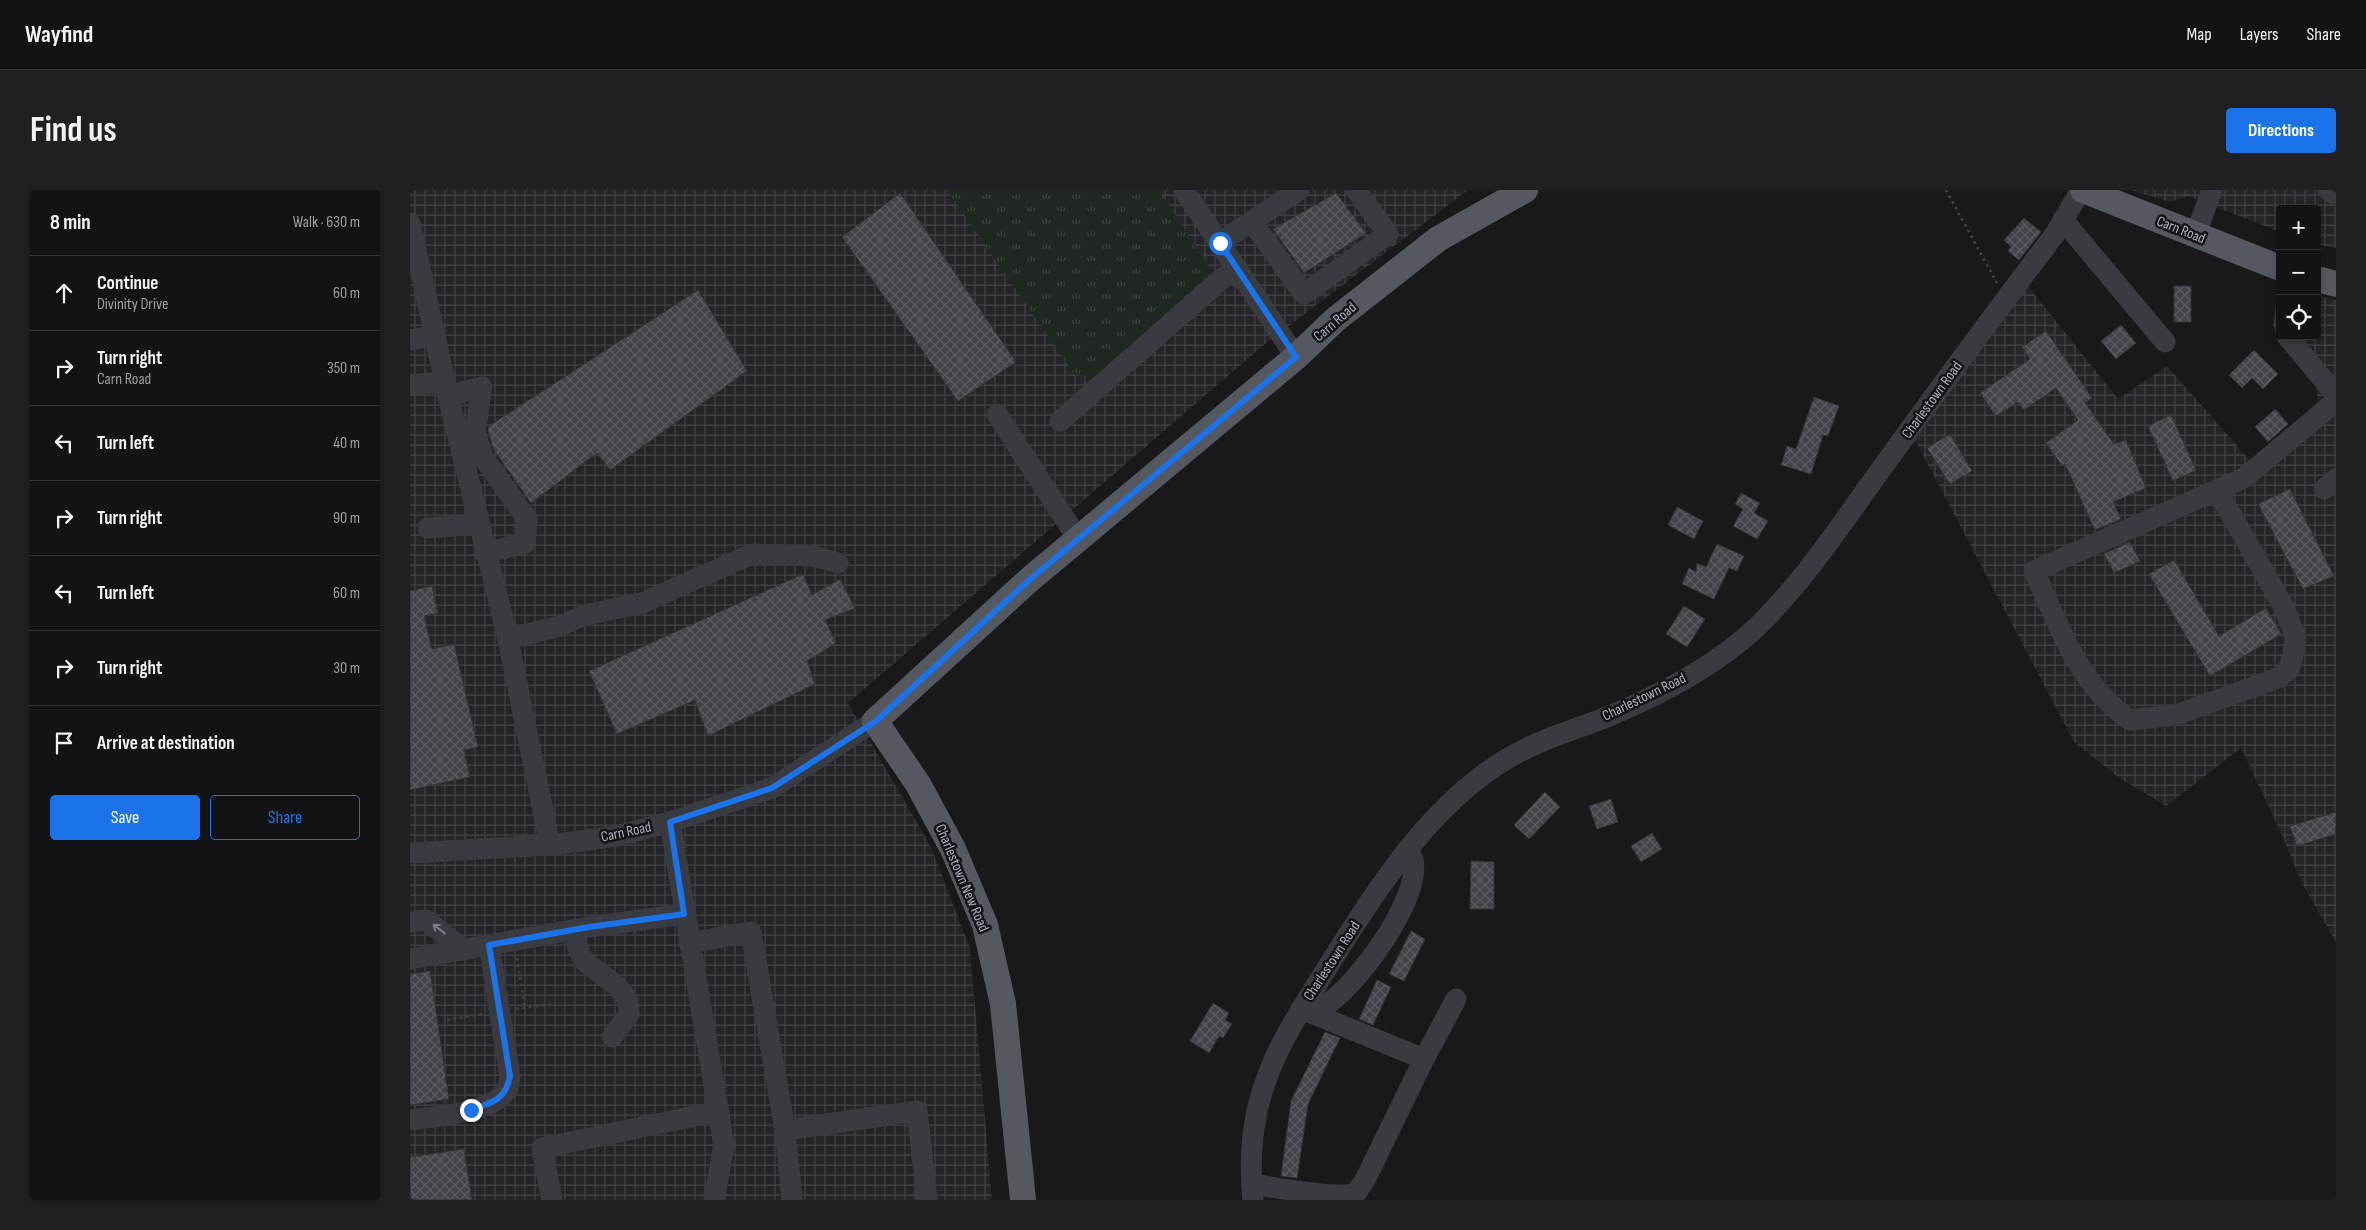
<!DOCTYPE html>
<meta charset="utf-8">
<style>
:root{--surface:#131315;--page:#202022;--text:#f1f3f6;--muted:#9d9ea0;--line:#323234;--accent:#1a73e8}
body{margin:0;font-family:"Sofia Sans Condensed",sans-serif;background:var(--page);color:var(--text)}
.controls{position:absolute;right:15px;top:15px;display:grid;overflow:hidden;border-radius:5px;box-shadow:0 2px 8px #0003}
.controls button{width:45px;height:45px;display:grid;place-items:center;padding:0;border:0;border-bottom:1px solid var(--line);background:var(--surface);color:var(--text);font:25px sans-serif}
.stop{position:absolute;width:15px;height:15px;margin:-11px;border:4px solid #1a73e8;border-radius:50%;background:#fff}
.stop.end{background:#1a73e8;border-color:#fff;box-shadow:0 1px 5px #0008}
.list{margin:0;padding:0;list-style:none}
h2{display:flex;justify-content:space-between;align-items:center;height:65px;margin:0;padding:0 20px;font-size:21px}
h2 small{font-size:16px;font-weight:400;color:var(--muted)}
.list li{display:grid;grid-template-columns:32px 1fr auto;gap:15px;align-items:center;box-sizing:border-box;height:75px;padding:0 20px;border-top:1px solid var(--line)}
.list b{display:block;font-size:19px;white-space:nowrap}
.list p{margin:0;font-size:16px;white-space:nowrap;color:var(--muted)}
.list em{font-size:16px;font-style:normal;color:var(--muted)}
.actions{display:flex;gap:10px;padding:15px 20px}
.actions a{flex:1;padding:11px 0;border:1px solid var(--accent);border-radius:5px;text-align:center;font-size:18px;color:var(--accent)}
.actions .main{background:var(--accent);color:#fff}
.icon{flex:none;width:28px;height:28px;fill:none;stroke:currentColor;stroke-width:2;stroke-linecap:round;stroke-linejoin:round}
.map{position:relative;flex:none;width:1926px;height:1010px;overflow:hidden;border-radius:5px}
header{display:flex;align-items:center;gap:30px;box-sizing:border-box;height:70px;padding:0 25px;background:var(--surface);border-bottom:1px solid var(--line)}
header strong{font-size:24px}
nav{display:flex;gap:28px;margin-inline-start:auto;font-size:18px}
.intro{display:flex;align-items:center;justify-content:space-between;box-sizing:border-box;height:120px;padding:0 30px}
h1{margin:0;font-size:35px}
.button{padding:12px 22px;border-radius:5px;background:var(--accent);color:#fff;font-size:18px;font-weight:700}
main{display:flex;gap:30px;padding:0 30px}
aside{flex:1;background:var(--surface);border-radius:5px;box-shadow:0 2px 8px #0003}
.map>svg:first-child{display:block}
</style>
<header>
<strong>Wayfind</strong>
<nav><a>Map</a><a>Layers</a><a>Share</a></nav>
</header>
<div class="intro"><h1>Find us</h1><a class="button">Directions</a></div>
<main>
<aside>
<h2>8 min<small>Walk · 630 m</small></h2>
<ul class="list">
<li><svg class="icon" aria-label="ahead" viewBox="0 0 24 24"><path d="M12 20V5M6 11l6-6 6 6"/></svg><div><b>Continue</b><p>Divinity Drive</p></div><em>60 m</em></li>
<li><svg class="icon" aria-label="right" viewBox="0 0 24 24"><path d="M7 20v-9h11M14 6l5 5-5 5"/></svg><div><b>Turn right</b><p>Carn Road</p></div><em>350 m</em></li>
<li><svg class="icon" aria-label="left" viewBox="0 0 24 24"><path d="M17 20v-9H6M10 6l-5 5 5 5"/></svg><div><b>Turn left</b></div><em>40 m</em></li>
<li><svg class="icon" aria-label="right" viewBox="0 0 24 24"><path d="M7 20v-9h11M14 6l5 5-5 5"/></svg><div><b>Turn right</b></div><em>90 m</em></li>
<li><svg class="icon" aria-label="left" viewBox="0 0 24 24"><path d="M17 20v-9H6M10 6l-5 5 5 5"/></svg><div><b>Turn left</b></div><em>60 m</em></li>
<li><svg class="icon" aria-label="right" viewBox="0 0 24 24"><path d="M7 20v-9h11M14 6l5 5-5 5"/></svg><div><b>Turn right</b></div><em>30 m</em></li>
<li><svg class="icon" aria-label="arrive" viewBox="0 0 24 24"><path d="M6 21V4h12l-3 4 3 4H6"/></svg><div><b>Arrive at destination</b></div></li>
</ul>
<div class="actions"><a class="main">Save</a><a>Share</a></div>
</aside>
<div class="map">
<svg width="1926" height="1010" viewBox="0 0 1926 1010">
<defs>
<pattern id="industrial-grid" width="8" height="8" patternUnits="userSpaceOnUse" patternTransform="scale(1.25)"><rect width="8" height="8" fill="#252529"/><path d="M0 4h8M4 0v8" fill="none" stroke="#424246"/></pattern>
<pattern id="grass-tufts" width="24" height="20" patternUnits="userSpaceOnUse" patternTransform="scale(1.25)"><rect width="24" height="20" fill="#1f2720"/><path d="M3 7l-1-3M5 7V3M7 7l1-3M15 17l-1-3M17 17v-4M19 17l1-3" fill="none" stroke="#3d443e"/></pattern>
<pattern id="building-cross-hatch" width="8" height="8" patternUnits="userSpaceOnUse" patternTransform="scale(1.25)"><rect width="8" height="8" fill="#434449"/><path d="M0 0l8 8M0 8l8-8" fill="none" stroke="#5b5c61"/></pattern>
</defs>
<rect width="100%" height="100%" fill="#19191c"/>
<!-- industrial -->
<g fill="url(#industrial-grid)">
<path d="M0 0H1058L855 154 438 513 521 657 560 758 582 1010H0Z"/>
<path d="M1721 0H1926V58L1907 54V19H1870V42L1778 6 1760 12Z"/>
<path d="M1869 94 1870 146H1907V105L1926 110V752L1893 695 1870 641 1831 558 1756 616 1708 587 1664 552 1505 250 1617 95 1708 209 1757 176 1843 274 1909 215 1905 194 1868 148 1863 135Z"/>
</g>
<!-- grass -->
<path fill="url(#grass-tufts)" d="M537 0H749L802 81 687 187 665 185Z"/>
<!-- building -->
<g fill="url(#building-cross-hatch)" stroke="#333338">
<path d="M490 3 606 172 548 211 432 47Z"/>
<path d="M926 3 956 43 894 83 863 39Z"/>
<path d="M1614 28 1631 42 1609 70 1598 61 1601 57 1594 50Z"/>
<rect x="1764" y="96" width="17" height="36"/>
<path d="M288 100 337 181 200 280 187 263 121 313 84 260 78 241 79 236Z"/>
<path d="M1711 135 1726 153 1706 169 1691 151Z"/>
<path d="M1636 141 1682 208 1675 213 1704 254 1716 250 1736 298 1703 312 1711 329 1685 340 1655 274 1652 276 1636 253 1668 230 1646 198 1614 220 1608 212 1586 226 1570 203 1620 169 1612 157Z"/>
<path d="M1844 160 1868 184 1853 199 1842 188 1832 198 1819 185Z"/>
<path d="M1404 207 1429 216 1418 246 1413 245 1401 284 1371 275 1377 256 1386 259Z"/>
<path d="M1865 219 1878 234 1858 252 1845 237Z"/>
<path d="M1761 225 1786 280 1763 291 1738 236Z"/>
<path d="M1540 244 1562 281 1540 294 1517 258Z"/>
<path d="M1880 299 1924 386 1893 399 1848 314Z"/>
<path d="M1331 303 1350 313 1344 323 1358 331 1347 349 1323 336 1333 319 1325 314Z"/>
<path d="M1267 317 1293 331 1284 349 1258 335Z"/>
<path d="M1720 352 1730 371 1704 383 1694 364Z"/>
<path d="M1307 354 1334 366 1327 381 1319 378 1304 409 1272 394 1279 378 1286 382 1287 373 1296 377Z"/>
<path d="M1764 370 1809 446 1856 418 1871 444 1800 486 1739 384Z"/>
<path d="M393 384 402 405 430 389 445 418 415 430 426 453 397 471 405 494 298 546 285 510 207 544 179 481Z"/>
<path d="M22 396 28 423 14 426 22 459 44 454 68 557 54 560 60 587 0 600V401Z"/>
<path d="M1274 416 1295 429 1277 457 1256 444Z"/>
<path d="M1135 602 1150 617 1119 649 1104 635Z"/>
<path d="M1201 609 1208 632 1187 639 1179 616Z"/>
<path d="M1926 622V644L1887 656 1880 636Z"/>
<path d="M1242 643 1252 659 1231 672 1221 656Z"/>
<path d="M1061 671 1084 672V719H1060Z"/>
<path d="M1001 741 1015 749 994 791 979 784Z"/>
<path d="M20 781 39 909 0 915V784Z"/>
<path d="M967 790 981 797 963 835 949 829Z"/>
<path d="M803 813 819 823 815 830 822 834 813 848 809 846 799 863 780 851Z"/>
<path d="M915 842 930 848 898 914 887 988 871 986 881 911Z"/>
<path d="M54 959 62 1010H0V967Z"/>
</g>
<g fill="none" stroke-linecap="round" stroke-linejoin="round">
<!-- path -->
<g stroke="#404248" stroke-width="2.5" stroke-dasharray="2.5 4" stroke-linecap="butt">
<path d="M1536 0 1587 93"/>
<path d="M107 768 115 818"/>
<path d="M106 819 141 814"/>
<path d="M37 830 73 824"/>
</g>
<!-- minor -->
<g stroke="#3a3b41" stroke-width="21">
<path d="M774 0 886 167"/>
<path d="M1918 0 1926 5"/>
<path d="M1653 30 1755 152"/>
<path d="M842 32 894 104 978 44 946 0"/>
<path d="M0 33 38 206 98 449 140 655"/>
<path d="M1785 46 1802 0"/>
<path d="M809 53 889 0"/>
<path d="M1877 146 1926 205"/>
<path d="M0 150 25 146"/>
<path d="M0 195 34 192"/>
<path d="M38 206 72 197 65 242 73 267 117 329 115 353 75 363"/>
<path d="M587 224 668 349"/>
<path d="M650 231 814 87 828 79"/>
<path d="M1914 299 1926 289"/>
<path d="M1807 300 1874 417 1885 445 1883 465 1879 479 1868 488 1766 525 1720 530C1669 496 1648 434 1624 381L1834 288 1926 211"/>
<path d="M18 338 69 334"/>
<path d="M98 449 150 436 175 425 232 413 342 364 403 366 428 373"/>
<path d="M260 632 314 955 304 1010"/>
<path d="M0 663 140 655 207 646 260 632 362 598 465 531"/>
<path d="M0 732 16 730 54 760"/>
<path d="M165 740 168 758 173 770 207 796 218 810 219 824 202 847"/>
<path d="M279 753 341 742 375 940 382 1010"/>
<path d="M0 769 179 737 274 724"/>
<path d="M891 819C899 819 907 820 914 816 945 799 1012 708 1003 670 1002 667 999 663 997 660"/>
<path d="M894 820 1014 869"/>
<path d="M0 930C25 926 86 923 98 898 99 895 99 890 100 887L79 755"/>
<path d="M375 940 507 921 517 1010"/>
<path d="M842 994C864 997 928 1010 946 1003L955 990 1014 869 1046 809"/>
<path d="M142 1010 132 958 309 921"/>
<path d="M843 1010C839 972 842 930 855 893 869 852 894 815 917 778 966 701 1019 614 1100 567 1131 549 1164 540 1197 527 1250 505 1306 476 1348 436 1398 387 1436 327 1477 271 1532 195 1588 119 1645 44L1671 0"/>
</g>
<!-- major -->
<g stroke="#565860" stroke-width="26">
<path d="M1673 0 1870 78"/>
<path d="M1907 89 1926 94"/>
<path d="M613 1010 593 814 575 735 543 659 508 594 465 531 619 390 886 167 926 129 1028 49 1115 0"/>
</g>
</g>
<!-- one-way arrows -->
<defs><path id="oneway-shaft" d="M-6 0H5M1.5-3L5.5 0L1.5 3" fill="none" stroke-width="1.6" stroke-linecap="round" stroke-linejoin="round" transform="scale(1.25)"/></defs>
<use stroke="#787b85" href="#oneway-shaft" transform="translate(29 739) rotate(-142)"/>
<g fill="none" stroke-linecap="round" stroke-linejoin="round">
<!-- route -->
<path stroke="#1a73e8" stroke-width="6" d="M61 920C81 913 96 910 100 886L79 755 179 737 274 724 260 632 362 598 466 531 619 390 886 167 810 53"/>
</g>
<g text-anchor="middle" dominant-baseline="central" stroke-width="5" stroke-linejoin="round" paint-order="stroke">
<!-- street labels -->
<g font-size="15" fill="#abafbc" stroke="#141417">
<text transform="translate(1771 40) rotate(22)">Carn Road</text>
<text transform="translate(925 132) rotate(-41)">Carn Road</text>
<text transform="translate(1522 210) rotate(-54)">Charlestown Road</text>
<text transform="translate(1234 507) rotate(-26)">Charlestown Road</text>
<text transform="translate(216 642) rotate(-12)">Carn Road</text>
<text transform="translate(552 688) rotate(67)">Charlestown New Road</text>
<text transform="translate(922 771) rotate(-57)">Charlestown Road</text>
</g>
</g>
</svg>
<div class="controls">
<button>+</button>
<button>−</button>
<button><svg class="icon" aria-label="locate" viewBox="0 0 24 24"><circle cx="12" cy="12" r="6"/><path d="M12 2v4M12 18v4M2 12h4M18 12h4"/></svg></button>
</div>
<div class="stop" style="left:810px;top:53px"></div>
<div class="stop end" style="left:61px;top:920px"></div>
</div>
</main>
